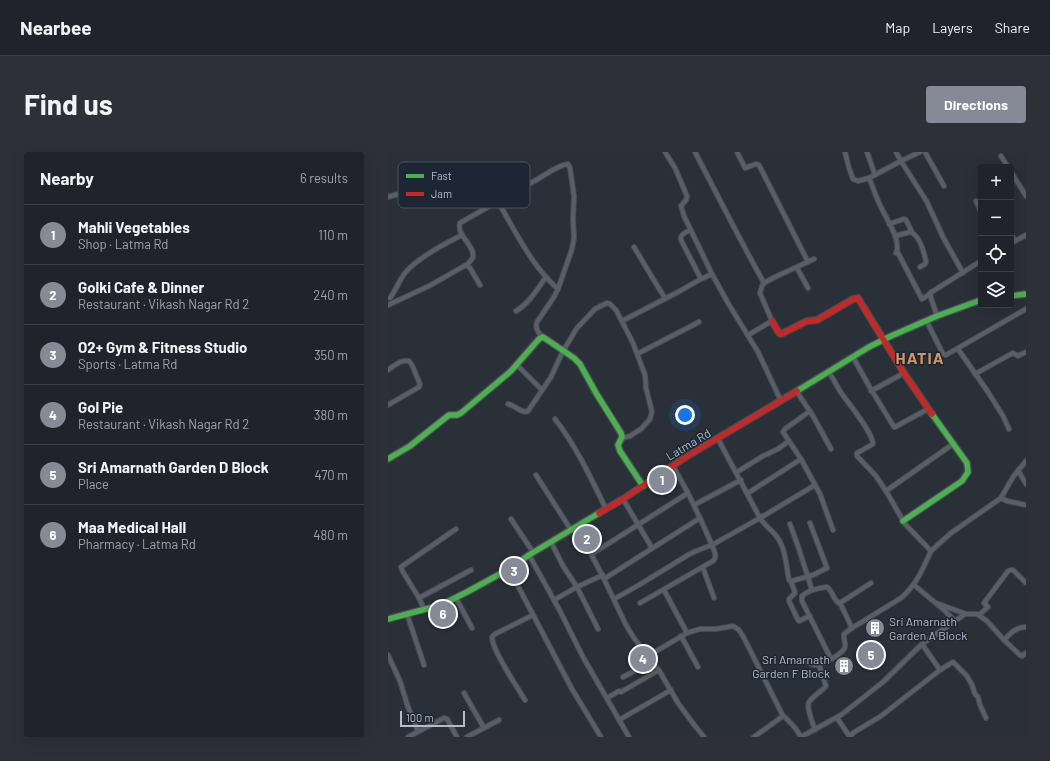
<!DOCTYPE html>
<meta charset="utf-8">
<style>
:root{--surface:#20242a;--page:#2d3036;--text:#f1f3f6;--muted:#a2a4a8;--line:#3d4147;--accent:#848b96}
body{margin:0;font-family:Barlow,sans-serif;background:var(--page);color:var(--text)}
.controls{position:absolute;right:12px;top:12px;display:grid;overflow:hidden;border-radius:4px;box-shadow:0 4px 16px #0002}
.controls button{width:36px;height:36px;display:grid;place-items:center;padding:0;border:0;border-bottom:1px solid var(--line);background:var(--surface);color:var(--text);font:20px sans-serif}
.scale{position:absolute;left:12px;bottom:10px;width:65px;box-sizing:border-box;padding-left:4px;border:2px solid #b4bcc9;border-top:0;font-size:11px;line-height:14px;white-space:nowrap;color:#b4bcc9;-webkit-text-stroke:3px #1d2633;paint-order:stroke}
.you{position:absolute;left:297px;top:263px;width:14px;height:14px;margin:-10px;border:3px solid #fff;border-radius:50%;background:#1a73e8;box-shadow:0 0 0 6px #1a73e833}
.badge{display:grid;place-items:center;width:26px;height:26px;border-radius:50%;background:var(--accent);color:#fff;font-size:13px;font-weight:700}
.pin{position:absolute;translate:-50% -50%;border:2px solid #fff;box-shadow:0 1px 4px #0006}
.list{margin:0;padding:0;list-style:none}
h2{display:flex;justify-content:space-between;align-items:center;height:52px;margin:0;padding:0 16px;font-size:17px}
h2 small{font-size:13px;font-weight:400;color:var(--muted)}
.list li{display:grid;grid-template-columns:26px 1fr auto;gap:12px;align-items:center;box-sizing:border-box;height:60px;padding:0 16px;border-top:1px solid var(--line)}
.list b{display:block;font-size:15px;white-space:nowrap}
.list p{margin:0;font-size:13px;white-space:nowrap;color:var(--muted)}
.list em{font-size:13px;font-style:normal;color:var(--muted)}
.icon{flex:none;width:22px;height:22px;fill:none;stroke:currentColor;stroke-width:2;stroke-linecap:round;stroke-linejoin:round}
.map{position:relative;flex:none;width:638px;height:585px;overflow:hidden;border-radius:4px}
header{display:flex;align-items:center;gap:24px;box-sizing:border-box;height:56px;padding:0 20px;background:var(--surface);border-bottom:1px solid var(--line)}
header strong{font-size:19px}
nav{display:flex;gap:22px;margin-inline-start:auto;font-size:14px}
.intro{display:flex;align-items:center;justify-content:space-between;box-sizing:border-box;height:96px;padding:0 24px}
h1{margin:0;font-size:28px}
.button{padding:10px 18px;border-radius:4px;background:var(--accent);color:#fff;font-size:14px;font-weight:700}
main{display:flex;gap:24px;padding:0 24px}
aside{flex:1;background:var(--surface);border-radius:4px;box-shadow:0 4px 16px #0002}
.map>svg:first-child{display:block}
</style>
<header>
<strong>Nearbee</strong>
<nav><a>Map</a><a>Layers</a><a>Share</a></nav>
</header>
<div class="intro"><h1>Find us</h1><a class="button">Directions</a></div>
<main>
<aside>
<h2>Nearby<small>6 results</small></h2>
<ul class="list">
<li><span class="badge">1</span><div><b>Mahli Vegetables</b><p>Shop · Latma Rd</p></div><em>110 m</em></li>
<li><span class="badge">2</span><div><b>Golki Cafe &amp; Dinner</b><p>Restaurant · Vikash Nagar Rd 2</p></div><em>240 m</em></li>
<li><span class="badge">3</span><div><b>O2+ Gym &amp; Fitness Studio</b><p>Sports · Latma Rd</p></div><em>350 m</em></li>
<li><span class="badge">4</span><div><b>Gol Pie</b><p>Restaurant · Vikash Nagar Rd 2</p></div><em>380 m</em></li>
<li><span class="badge">5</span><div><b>Sri Amarnath Garden D Block</b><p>Place</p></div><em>470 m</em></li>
<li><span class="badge">6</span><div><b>Maa Medical Hall</b><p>Pharmacy · Latma Rd</p></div><em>480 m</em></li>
</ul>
</aside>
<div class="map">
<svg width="638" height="585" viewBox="0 0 638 585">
<rect width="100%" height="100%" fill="#2a3038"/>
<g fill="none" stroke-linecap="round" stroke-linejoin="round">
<!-- street casing -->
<g stroke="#484c53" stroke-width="6">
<g id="street">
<path d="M277 0 287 16 299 44 298 48 293 54 296 64 324 122 340 151 370 200 393 249"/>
<path d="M307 0C330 44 352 88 376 131"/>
<path d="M349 0 357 16 368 12 371 13 420 110"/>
<path d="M457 0 461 16 465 27 470 29 481 26C485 35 488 45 492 53 497 65 514 88 508 101"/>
<path d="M479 0 487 23"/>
<path d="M532 0 513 9 539 50 555 85 575 121"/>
<path d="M537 0 556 34"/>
<path d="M613 4 620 15"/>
<path d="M623 20 638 44"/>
<path d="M481 26 513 9 508 0"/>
<path d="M0 45 17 40 25 34 29 33 31 35 43 53C49 53 57 47 59 42L50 24 49 21 59 15"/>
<path d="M109 49 113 55C130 84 144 114 170 137L166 145 149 170C147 177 150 180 154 185"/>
<path d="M588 49 593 60"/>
<path d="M501 72 516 67 518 68 524 80"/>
<path d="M303 78C298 80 292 82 293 88L313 127"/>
<path d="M623 82 627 89"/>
<path d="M507 84 522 80C532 83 536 100 538 110L537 112 532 115"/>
<path d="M623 91 638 83"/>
<path d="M246 95 270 135 277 146"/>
<path d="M509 99 534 147 542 142"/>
<path d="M79 113C81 110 84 108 85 105 87 93 68 84 72 71 98 56 124 41 150 27 158 22 171 13 180 12L182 16 186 44 185 67 186 86 184 97 170 137"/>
<path d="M409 116 420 136"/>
<path d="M2 146C8 138 11 129 17 121 29 106 56 92 74 83"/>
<path d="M0 153 41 134 78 113 82 116 92 133"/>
<path d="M128 159C141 151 149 138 158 125"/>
<path d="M549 164 543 146 542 141 593 109"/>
<path d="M538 168 555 202 558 203 638 157"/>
<path d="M234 169 290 140 313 127 324 122"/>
<path d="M360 183 384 169 372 141 374 134 376 131 387 125 426 107"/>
<path d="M570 197 600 240 615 264 621 277"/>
<path d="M249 202 311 170"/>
<path d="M465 205 481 234 506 275H507L540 257"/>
<path d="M128 212 154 238"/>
<path d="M0 218C6 214 13 207 21 209L24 213 32 232 31 235 0 253"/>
<path d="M441 221C446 227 449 235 454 242 461 252 485 281 485 292L469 301V304L488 324 498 339 517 372 543 399"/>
<path d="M587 222 623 202 625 201 630 204 638 200"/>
<path d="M483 239 516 221"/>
<path d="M409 240 425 264 443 297"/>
<path d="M120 252C128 254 134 262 140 259L163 225 175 199 189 176 207 157 219 151 222 152 228 158 245 191 257 223 258 236 264 260 262 267 253 277 242 284 234 286"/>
<path d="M422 259 397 277 395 280 413 307 432 342 445 378"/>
<path d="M167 267C188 294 203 326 218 357"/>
<path d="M330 287 372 366 427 333"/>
<path d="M285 314 300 341 312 366"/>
<path d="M630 318 638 332"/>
<path d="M349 320 375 304 390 297 401 289"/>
<path d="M148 323 183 378"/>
<path d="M498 339 565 292"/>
<path d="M360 341 413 307"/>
<path d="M613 346 619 349 638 353"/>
<path d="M235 347 264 396"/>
<path d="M306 353 353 328"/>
<path d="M123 367 145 400"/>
<path d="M402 372 410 394 424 438"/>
<path d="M189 375 216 427 238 473 246 486 272 520 290 551 304 570 316 585"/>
<path d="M163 390 175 414 189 435 166 448"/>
<path d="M204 402 300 341"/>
<path d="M141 403 172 459 195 505 241 585"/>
<path d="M315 416 326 446"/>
<path d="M121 417 184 537 213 585"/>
<path d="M216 427 312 366 324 393 372 366C377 374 384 378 389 385 398 397 398 414 401 428L402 429H404L425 423 439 416 422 371"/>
<path d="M403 429 407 441 401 447V449L410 468 411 469 422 464"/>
<path d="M483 431 455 449 451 451 453 453 464 476 513 446C528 433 535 417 543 399L554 389 563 381 613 346 625 325 638 309"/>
<path d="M526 433 556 458 567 469 577 462H589L599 469 616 488C623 481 628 475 638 475"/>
<path d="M31 446 83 418"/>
<path d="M68 446 84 476"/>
<path d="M226 447 251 433 300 403 308 399 324 393C326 399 330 405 325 409L252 451"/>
<path d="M548 451 578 462"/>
<path d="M36 457 31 446 15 420 13 415 68 377"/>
<path d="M19 462 36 513"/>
<path d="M589 462H592L600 455 596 451 620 419 623 418H625L638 431"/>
<path d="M210 477 189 435 215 423"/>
<path d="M299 481 312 477H328L345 474 351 478 356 486 395 564"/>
<path d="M293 484 310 515"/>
<path d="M616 488 632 503 634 504 638 501"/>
<path d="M534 492 552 518 565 510 579 524 584 533 587 542 590 545 592 553 598 566"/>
<path d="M0 503 12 529 20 555 30 579"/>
<path d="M260 504 299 481 276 438"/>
<path d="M443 507 414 449V444C420 438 431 436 439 435 445 439 445 448 451 451"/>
<path d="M418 510C421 511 424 513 427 513 433 514 456 501 457 495 458 491 455 487 456 482L464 476"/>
<path d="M235 525 254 515V509L260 506 262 509"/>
<path d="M76 541 96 576"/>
<path d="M219 546 231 539 233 540 271 518"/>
<path d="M137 548C129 535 104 498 104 485L107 482 145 463"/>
<path d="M449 566 462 585"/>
<path d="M231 568 283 538"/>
<path d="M427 578C425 571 418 556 421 550 425 544 433 540 438 534L431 513"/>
<path d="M20 585 56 566 59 567 69 585"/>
<path d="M79 585 111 568"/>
<path d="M366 585 395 564 397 565 408 577 413 585 453 563 495 530 534 492 567 469"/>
<path d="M462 585 464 582 465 581 493 564 552 518"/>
</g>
</g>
<!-- fast casing -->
<g stroke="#484c53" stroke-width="8">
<g id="fast">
<path d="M623 144 638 142"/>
<path d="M409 239 481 195 503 184 549 164 593 148"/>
<path d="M0 307 22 294 61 263H69L73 261 123 219 151 187 155 185 186 206 192 212 208 241 233 281 234 285 230 293 232 299 255 334"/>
<path d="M515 369 574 329 580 320 579 311 544 262"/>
<path d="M0 467 53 453 79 440 121 417 141 403 211 361"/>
</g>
</g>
<!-- jam casing -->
<g stroke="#484c53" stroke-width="8">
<g id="jam">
<path d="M384 169 391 181 393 182 419 169 429 168 465 147 470 146 516 221 544 262"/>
<path d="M211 361 235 347 301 303 409 239"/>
</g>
</g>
<!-- street -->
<use href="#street" stroke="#5a5e66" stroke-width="4"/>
<!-- fast -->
<use href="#fast" stroke="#4caf50" stroke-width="5.5"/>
<!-- jam -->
<use href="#jam" stroke="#c62828" stroke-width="5.5"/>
</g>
<!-- icons -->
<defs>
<g id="building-disc" transform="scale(1)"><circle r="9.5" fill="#848b96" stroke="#1d2633"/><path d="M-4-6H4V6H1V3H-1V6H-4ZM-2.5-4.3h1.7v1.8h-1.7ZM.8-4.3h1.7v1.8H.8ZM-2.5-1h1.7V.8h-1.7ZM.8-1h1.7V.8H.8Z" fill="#fff"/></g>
</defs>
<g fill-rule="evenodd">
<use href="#building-disc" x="487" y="476"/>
<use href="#building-disc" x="456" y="514"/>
</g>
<g text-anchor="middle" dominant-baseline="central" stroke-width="3" stroke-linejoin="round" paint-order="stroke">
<!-- street labels -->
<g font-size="12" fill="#b4bcc9" stroke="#1d2633">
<text transform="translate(300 292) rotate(-31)">Latma Rd</text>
</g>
<!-- poi labels -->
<g font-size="12" fill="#b4bcc9" stroke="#1d2633" text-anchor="start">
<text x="501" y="469">Sri Amarnath<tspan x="501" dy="14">Garden A Block</tspan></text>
<text x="442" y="507" text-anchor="end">Sri Amarnath<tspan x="442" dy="14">Garden F Block</tspan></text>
</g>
<!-- district labels -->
<g font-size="16" font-weight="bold" letter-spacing="1" fill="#d59563" stroke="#1d2633">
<text x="532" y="205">HATIA</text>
</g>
</g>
<!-- legend -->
<rect x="10" y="10" width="132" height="46" rx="6" fill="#1d2633" stroke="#4a5360" stroke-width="1"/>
<rect x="18" y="22" width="18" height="4" fill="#4caf50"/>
<rect x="18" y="40" width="18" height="4" fill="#c62828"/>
<g font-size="11" fill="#b4bcc9">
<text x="43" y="28">Fast</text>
<text x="43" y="46">Jam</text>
</g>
</svg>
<div class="controls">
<button>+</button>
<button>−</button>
<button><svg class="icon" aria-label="locate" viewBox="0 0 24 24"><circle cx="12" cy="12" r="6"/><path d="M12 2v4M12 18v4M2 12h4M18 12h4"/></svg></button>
<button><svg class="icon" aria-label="layers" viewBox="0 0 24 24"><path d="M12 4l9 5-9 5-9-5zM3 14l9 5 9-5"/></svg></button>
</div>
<div class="scale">100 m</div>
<div class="you"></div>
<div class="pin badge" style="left:274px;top:328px">1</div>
<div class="pin badge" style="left:199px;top:387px">2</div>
<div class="pin badge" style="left:126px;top:419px">3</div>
<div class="pin badge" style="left:255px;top:507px">4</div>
<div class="pin badge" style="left:483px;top:503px">5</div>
<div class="pin badge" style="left:55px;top:462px">6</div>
</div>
</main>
